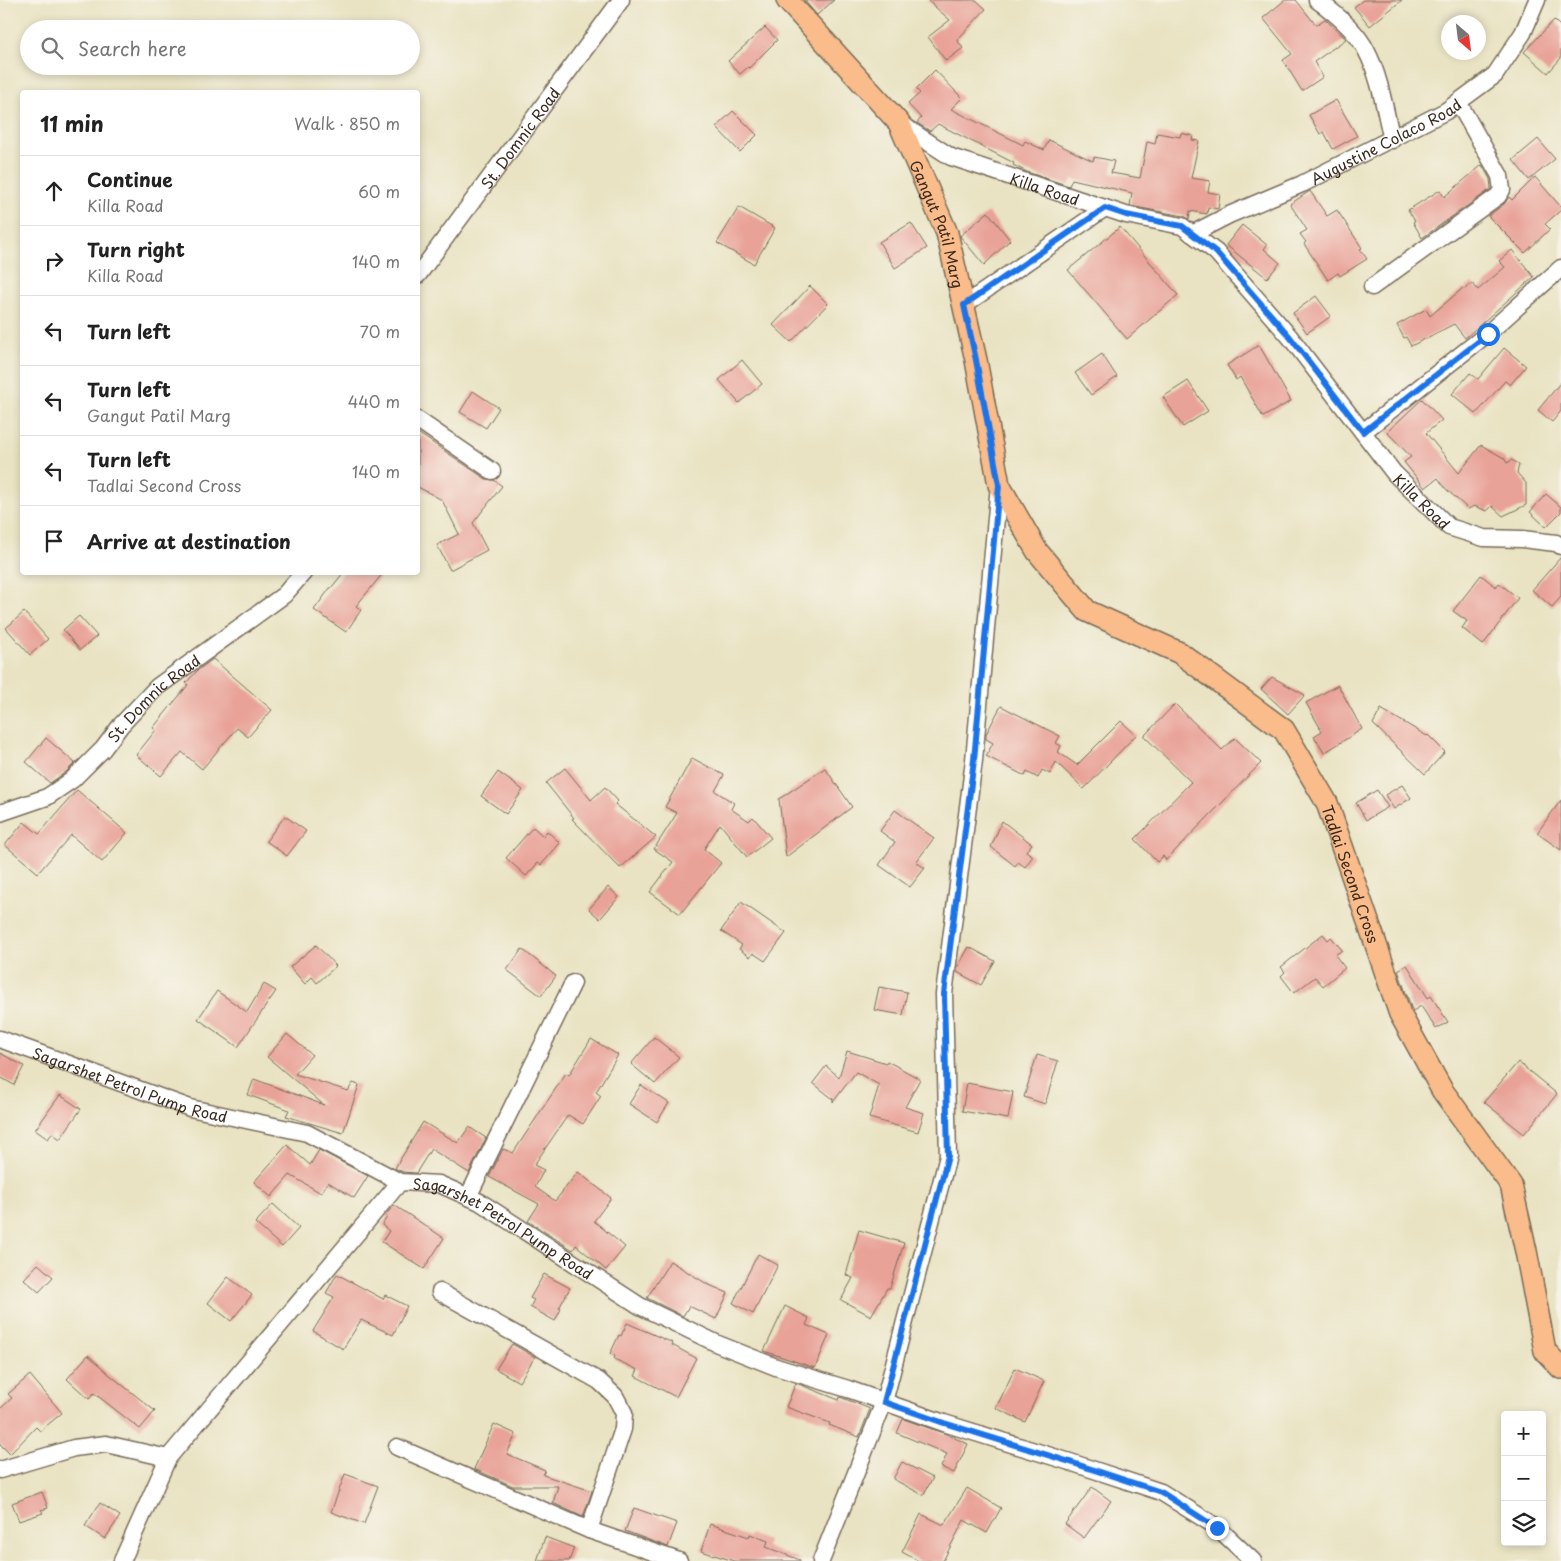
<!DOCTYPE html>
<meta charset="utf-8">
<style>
:root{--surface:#fff;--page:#f2f2f2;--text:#222;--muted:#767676;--line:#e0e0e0}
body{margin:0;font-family:"Playpen Sans",sans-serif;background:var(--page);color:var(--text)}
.controls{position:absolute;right:15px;bottom:15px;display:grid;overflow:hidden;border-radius:5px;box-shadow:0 2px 8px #0003}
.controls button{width:45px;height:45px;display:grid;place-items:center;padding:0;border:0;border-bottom:1px solid var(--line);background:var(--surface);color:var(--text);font:25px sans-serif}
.compass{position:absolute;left:1441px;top:15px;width:45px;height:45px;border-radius:50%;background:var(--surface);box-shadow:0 2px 8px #0003;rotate:152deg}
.stop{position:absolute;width:15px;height:15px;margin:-11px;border:4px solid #1a73e8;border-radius:50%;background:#fff}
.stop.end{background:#1a73e8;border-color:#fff;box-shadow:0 1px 5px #0008}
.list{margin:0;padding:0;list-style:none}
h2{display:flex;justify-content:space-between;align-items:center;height:65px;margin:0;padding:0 20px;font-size:21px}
h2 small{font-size:16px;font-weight:400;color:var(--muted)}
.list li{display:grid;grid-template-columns:32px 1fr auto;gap:15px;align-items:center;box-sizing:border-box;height:70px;padding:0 20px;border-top:1px solid var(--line)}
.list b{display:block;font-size:19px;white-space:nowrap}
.list p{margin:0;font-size:16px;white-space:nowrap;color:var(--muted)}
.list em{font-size:16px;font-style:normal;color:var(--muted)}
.icon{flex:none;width:28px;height:28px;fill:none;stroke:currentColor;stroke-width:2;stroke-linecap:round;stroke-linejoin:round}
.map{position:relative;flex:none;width:1561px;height:1561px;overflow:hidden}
.search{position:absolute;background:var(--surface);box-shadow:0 2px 8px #0003;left:20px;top:20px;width:400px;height:55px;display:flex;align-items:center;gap:12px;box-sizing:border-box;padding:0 18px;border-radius:28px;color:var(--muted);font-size:19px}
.panel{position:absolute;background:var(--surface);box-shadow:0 2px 8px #0003;left:20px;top:90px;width:400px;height:485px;border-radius:5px}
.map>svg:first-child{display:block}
</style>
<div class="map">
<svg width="1561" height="1561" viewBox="0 0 1561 1561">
<rect width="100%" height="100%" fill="#f7f3e8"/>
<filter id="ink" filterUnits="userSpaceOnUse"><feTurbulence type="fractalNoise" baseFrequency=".02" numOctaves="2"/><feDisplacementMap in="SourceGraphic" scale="10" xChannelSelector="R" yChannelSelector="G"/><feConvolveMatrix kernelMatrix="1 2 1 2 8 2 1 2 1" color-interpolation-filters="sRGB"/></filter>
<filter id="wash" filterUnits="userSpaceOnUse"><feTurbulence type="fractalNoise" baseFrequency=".0096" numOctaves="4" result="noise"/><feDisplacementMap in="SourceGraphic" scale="20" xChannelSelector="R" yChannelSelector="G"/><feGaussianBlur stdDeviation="1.12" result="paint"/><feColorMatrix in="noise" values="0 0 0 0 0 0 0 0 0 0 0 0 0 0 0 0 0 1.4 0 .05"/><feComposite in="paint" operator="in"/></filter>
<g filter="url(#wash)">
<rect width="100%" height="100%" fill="#e9e3c3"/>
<g id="blocks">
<!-- building -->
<g fill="#e9a298">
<path d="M804 0H834L817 15Z"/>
<path d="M927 0H976L986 9 957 40 963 48 946 61 928 37 950 20Z"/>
<path d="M1285 0H1296L1316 25 1325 19 1346 39 1314 62 1323 77 1302 91 1283 60 1292 54 1263 18Z"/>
<path d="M1363 0H1402L1370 26 1354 7Z"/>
<path d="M1554 20 1561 27V58L1548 73 1524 52Z"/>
<path d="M765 27 777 40 749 68 748 67 740 74 728 61Z"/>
<path d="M935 70 962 98 951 109 1023 145 1025 141 1044 150 1049 140 1093 161 1094 157 1114 161 1111 173 1140 178 1147 142 1155 144 1157 133 1180 137 1181 133 1193 136 1192 140 1199 141 1191 178 1210 181 1208 192 1220 194 1218 209 1208 207 1207 214 1190 211 1189 219 1184 216 1130 206 1132 193 1072 179 1069 186 1027 172 1013 165 1014 163 938 124 930 131 917 123 921 118 908 104 920 93 916 89Z"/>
<path d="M1336 100 1357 136 1333 149 1324 132 1320 134 1309 115Z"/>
<path d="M733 111 757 135 740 152 716 127Z"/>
<path d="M1538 139 1555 159 1529 180 1513 160Z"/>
<path d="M1482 165 1490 179 1491 189 1422 238 1413 222 1415 221 1408 210 1440 190 1444 197Z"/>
<path d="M1535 177 1561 207V210L1545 224 1550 229 1525 253 1488 216 1504 204 1509 197 1512 200Z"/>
<path d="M1310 191 1327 216 1337 210 1362 248 1360 249 1367 259 1340 276 1338 273 1328 280 1304 244 1306 242 1300 234 1307 230 1290 204Z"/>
<path d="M739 207 775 228 754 264 717 243Z"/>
<path d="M988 212 1010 240 984 265 960 236Z"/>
<path d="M911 223 927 248 895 268 879 242Z"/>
<path d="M1242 225 1267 245 1264 249 1280 263 1267 278 1226 245Z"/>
<path d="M1120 227 1178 295 1127 339 1068 270Z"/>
<path d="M1512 250 1534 277 1465 338 1454 324 1411 346 1406 337 1404 338 1397 325 1426 309 1430 316 1463 288 1465 289 1472 283 1478 290 1505 267 1499 261Z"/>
<path d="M810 286 828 304 791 342 773 325Z"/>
<path d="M1316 296 1331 316 1307 333 1293 313Z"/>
<path d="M1259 345 1291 401 1263 417 1240 377 1236 380 1227 365Z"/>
<path d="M1504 348 1526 366 1510 385 1505 381 1476 414 1452 394 1470 373 1478 379Z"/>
<path d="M1102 354 1117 377 1091 395 1075 373Z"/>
<path d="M742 360 762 384 739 403 719 380Z"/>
<path d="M1188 381 1208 411 1183 427 1163 397Z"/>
<path d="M1561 382V411L1552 422 1538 410Z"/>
<path d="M473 391 499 408 486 428 460 412Z"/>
<path d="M1422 399 1442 420 1426 433 1459 473 1481 445 1504 458 1507 463 1512 460 1519 465 1517 473 1526 483V505L1503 516 1492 506 1487 511 1474 506 1468 509 1446 489 1438 478 1425 488 1404 462 1411 457 1387 432Z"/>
<path d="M418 433 486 479 494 480 502 486 473 523 487 550 450 570 437 545 459 534 442 500 418 487Z"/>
<path d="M1546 494 1561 507V512L1546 527 1530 512Z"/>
<path d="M1561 557V597L1552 607 1532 590Z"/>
<path d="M344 572H384L356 606 361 610 346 632 314 610 330 588H331Z"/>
<path d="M1481 575 1496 587 1499 583 1518 598 1483 645 1462 628 1467 621 1453 611Z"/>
<path d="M24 612 48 639 30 655 6 628Z"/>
<path d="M79 616 97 636 80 650 63 630Z"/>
<path d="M213 659 272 710 248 737 237 728 202 769 182 752 161 776 136 755 156 730 153 728 188 685 186 683 198 670Z"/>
<path d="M1272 677 1305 695 1288 714 1261 689Z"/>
<path d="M1338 685 1362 729 1324 753 1314 736 1322 731 1306 703Z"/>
<path d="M1175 704 1222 750 1235 738 1261 763 1166 860 1163 856 1157 862 1135 839 1191 782 1144 736Z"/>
<path d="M1001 706 1060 736 1056 743 1061 746 1058 752 1077 765 1121 721 1136 735 1084 789 1056 762 1050 774 1042 770 1038 778 1027 772 1025 776 986 756 993 743 986 739V734Z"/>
<path d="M1381 709 1427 736 1428 735 1445 752 1425 774 1373 724Z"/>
<path d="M46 738 75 763 66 772 50 783 26 762Z"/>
<path d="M692 758 724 775 715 791 734 803 731 809 749 821 753 817 771 838 747 857 720 824 704 849 721 863 680 914 650 892 673 862 654 849 677 813 665 807Z"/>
<path d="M565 768 591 800 605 787 618 801 615 804 656 837 620 868 572 819 574 818 546 783Z"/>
<path d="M825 768 852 807 786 857 779 799Z"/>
<path d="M498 772 523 790 506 814 481 796Z"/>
<path d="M1402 785 1411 798 1394 809 1385 795Z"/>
<path d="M77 790 127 833 102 862 71 835 38 873 5 845 24 822 39 834Z"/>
<path d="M1377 790 1388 807 1366 820 1356 803Z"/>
<path d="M1561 800V850L1537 833Z"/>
<path d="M895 810 934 838 916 862 925 868 910 887 879 865 895 842 880 831Z"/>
<path d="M285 816 306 831 287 856 266 841Z"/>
<path d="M1002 821 1032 844 1026 851 1033 856 1025 867 1018 862 1015 866 991 847Z"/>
<path d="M533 827 543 836 547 831 560 843 541 865 538 863 526 876 506 858Z"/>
<path d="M608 887 619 897 600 919 589 909Z"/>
<path d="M741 902 786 933 765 961 753 953 750 957 739 949 742 945 721 931Z"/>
<path d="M1323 934 1328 940 1331 937 1342 950 1335 955 1345 968 1323 986 1315 977 1294 993 1281 976 1285 972 1281 967Z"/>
<path d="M316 945 336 966 317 983 312 977 305 984 290 967Z"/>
<path d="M969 947 995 961 981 985 957 972V968Z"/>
<path d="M522 949 556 976 541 996 507 970Z"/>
<path d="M1407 965 1428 998 1431 996 1448 1022 1436 1029 1421 1006 1413 1011 1411 1007 1398 970Z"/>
<path d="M264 984 276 991 238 1047 198 1019 217 991 247 1012Z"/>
<path d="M879 987 907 992 903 1015 874 1010Z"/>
<path d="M287 1034 312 1055 295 1074 348 1091 353 1083 359 1085 343 1133 286 1116 289 1110 248 1095 254 1079 324 1105 267 1057Z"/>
<path d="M654 1037 679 1057 655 1084 631 1064Z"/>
<path d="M591 1039 618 1055 596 1092 601 1096 583 1124 568 1115 534 1165 544 1170 535 1187 555 1201 578 1172 611 1198 594 1221 625 1247 606 1270 576 1245 573 1250 528 1221 539 1204 489 1177 503 1149 513 1153 566 1073 569 1075Z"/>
<path d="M847 1051 886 1063 887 1061 920 1079 905 1107 924 1113 918 1132 869 1118 879 1085 856 1072 833 1102V1099L813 1083 826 1066 839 1077Z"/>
<path d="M0 1053 24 1066 14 1085 0 1077Z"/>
<path d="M1037 1055 1058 1061 1045 1104 1024 1097Z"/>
<path d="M1518 1062 1557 1094 1524 1134 1484 1102Z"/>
<path d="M967 1083 1013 1092 1008 1119 962 1111Z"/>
<path d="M641 1085 669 1103 657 1122 629 1104Z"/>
<path d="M60 1095 81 1109 60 1139 52 1133 48 1139 35 1130Z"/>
<path d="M423 1122 458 1143 469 1127 486 1138 469 1173 431 1149 416 1173 403 1172 395 1168Z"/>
<path d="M287 1145 310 1165 319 1150 368 1176 354 1198 328 1182 321 1193 290 1175 271 1197 254 1182Z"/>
<path d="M273 1204 299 1228 282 1247 255 1223Z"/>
<path d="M394 1205 444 1238 424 1269 382 1242 389 1231 382 1225 387 1217 385 1216Z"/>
<path d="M859 1230 904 1243 890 1288H887L871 1316 841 1300 853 1278 846 1275Z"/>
<path d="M758 1254 778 1265 753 1314 733 1303Z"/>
<path d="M670 1261 707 1284 728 1293 716 1319 689 1306 683 1316 647 1298Z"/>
<path d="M38 1264 53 1277 39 1292 24 1279Z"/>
<path d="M337 1274 383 1299 385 1295 407 1306 393 1335 361 1320 343 1349 313 1331 334 1297 326 1293Z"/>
<path d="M544 1274 570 1288 559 1308 561 1309 555 1321 530 1307 534 1300 530 1298Z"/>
<path d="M228 1277 252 1295 231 1321 208 1303Z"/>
<path d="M785 1306 809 1318 806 1325 829 1335 815 1368 764 1351Z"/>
<path d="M627 1323 673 1343 672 1345 696 1358 676 1397 635 1376 638 1370 614 1359 615 1356 610 1354 619 1335 621 1336Z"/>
<path d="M512 1344 535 1357 519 1382 496 1369Z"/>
<path d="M88 1355 110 1375 155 1411 140 1429 94 1393 89 1399 67 1379Z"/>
<path d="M1015 1368 1044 1381 1025 1422 996 1408Z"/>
<path d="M30 1375 62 1413 40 1431 36 1427 10 1454 0 1444V1409L12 1398 8 1394Z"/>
<path d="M796 1383 839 1400 840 1397 870 1409 859 1437 829 1425 830 1423 786 1407Z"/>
<path d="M903 1419 946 1434 968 1444 954 1473 941 1467 947 1454 897 1433Z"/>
<path d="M494 1424 516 1434 507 1454 545 1470 543 1475 592 1491 583 1517 553 1503 558 1486H513L474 1469Z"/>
<path d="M902 1462 933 1478 923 1495 893 1479Z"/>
<path d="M345 1474 378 1486 364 1524 331 1512Z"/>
<path d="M1092 1487 1111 1501 1084 1538 1065 1524Z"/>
<path d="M967 1488 1001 1508 987 1533 964 1520 943 1561H919L902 1552 921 1514 944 1525Z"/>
<path d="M42 1492 48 1508 41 1510 43 1513 19 1521 12 1503Z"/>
<path d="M100 1503 120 1516 105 1539 85 1526Z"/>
<path d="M634 1508 677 1523 668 1547 625 1531Z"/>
<path d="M710 1524 749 1537 750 1534 768 1541 766 1547 800 1560V1561H734L701 1551Z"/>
<path d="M545 1537 574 1548 569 1561H537Z"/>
</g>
</g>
</g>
<g filter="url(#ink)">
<use href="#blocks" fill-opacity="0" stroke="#786b58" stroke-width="1"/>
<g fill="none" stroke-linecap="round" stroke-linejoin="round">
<!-- minor casing -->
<g stroke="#786b58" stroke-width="19">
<g id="minor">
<path d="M1317 0C1335 13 1356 30 1366 50 1380 76 1385 111 1392 140"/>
<path id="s1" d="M899 123 951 157 1126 215 1182 226 1216 252 1290 337 1394 473 1449 527 1484 538 1522 539 1556 543 1561 546"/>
<path id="s2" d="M1192 234 1229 215 1302 184 1446 111 1495 75 1523 33 1537 0"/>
<path id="s3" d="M418 275 621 0"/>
<path d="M1372 287 1498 196 1502 190 1500 176 1458 102"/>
<path d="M964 305 1105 208"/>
<path d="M418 420 492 471"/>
<path d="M1363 432 1487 334 1561 268"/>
<path id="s4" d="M0 813 47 797 72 780 103 749 121 725 157 687 284 595 304 572"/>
<path id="s5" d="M0 1039 190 1108 307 1133 400 1182 439 1184 480 1202 640 1306 718 1344 776 1367 848 1389 944 1423 1070 1462 1161 1492 1217 1527 1253 1561"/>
<path d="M468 1197 573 983"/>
<path d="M440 1292 599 1381 615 1396 624 1413 623 1429 589 1530"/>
<path d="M397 1447 589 1530 679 1561"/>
<path d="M0 1470 74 1448 106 1444 168 1458"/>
<path d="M122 1561 168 1458 400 1182"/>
<path d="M821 1561 884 1402 948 1156 944 994 974 760 999 485"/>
</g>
</g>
<!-- major casing -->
<g stroke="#786b58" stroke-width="24">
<g id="major">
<path id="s6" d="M787 0 899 123 947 233 976 360 999 485 1037 551 1087 611 1180 653 1284 730 1327 803 1400 1014 1442 1090 1511 1185 1526 1251 1545 1351 1561 1368"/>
</g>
</g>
<!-- minor -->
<use href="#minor" stroke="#fff" stroke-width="16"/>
<!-- major -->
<use href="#major" stroke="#f9bc8a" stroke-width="21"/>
</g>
</g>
<g fill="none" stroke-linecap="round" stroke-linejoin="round" filter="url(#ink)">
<!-- route -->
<path stroke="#1a73e8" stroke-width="6" d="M1217 1528 1161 1492 1070 1462 944 1423 884 1402 948 1156 944 994 974 760 999 485 976 360 964 305 1105 208 1126 215 1182 226 1216 252 1290 337 1363 432 1488 334"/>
</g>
<g text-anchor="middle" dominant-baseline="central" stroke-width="4" stroke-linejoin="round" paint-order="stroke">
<!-- street labels -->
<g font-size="15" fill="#3b2a1e" stroke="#f7f3e8">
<text stroke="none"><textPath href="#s3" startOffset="171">St. Domnic Road</textPath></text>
<text stroke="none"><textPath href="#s2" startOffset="215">Augustine Colaco Road</textPath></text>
<text stroke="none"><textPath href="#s1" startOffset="161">Killa Road</textPath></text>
<text stroke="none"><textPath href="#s6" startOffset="275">Gangut Patil Marg</textPath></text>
<text stroke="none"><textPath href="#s1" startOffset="670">Killa Road</textPath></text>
<text stroke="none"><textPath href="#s4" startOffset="196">St. Domnic Road</textPath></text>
<text stroke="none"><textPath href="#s6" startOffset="1089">Tadlai Second Cross</textPath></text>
<text stroke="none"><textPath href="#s5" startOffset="138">Sagarshet Petrol Pump Road</textPath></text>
<text stroke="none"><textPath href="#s5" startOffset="542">Sagarshet Petrol Pump Road</textPath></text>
</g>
</g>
</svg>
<div class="controls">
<button>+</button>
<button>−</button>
<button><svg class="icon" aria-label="layers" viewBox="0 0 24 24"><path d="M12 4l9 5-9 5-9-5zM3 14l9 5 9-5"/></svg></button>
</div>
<svg class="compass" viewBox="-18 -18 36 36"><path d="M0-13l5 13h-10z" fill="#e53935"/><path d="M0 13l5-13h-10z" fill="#767676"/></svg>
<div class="stop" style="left:1488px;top:334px"></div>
<div class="stop end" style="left:1217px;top:1528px"></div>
<div class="search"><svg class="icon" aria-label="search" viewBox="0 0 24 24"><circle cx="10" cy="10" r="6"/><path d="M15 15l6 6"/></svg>Search here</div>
<section class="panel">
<h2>11 min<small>Walk · 850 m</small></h2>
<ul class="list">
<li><svg class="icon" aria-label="ahead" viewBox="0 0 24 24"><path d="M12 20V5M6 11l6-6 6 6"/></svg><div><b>Continue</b><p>Killa Road</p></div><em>60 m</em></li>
<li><svg class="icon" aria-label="right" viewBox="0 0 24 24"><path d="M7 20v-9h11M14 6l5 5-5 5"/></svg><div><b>Turn right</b><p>Killa Road</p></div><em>140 m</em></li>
<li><svg class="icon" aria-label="left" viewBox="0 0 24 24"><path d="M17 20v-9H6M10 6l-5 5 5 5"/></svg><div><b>Turn left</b></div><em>70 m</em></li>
<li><svg class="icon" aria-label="left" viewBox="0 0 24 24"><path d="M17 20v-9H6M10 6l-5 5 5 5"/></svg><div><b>Turn left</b><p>Gangut Patil Marg</p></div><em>440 m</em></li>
<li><svg class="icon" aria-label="left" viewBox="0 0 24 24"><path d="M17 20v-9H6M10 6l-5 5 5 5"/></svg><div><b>Turn left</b><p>Tadlai Second Cross</p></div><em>140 m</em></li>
<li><svg class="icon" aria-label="arrive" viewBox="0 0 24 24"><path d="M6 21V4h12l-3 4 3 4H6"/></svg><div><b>Arrive at destination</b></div></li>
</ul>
</section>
</div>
